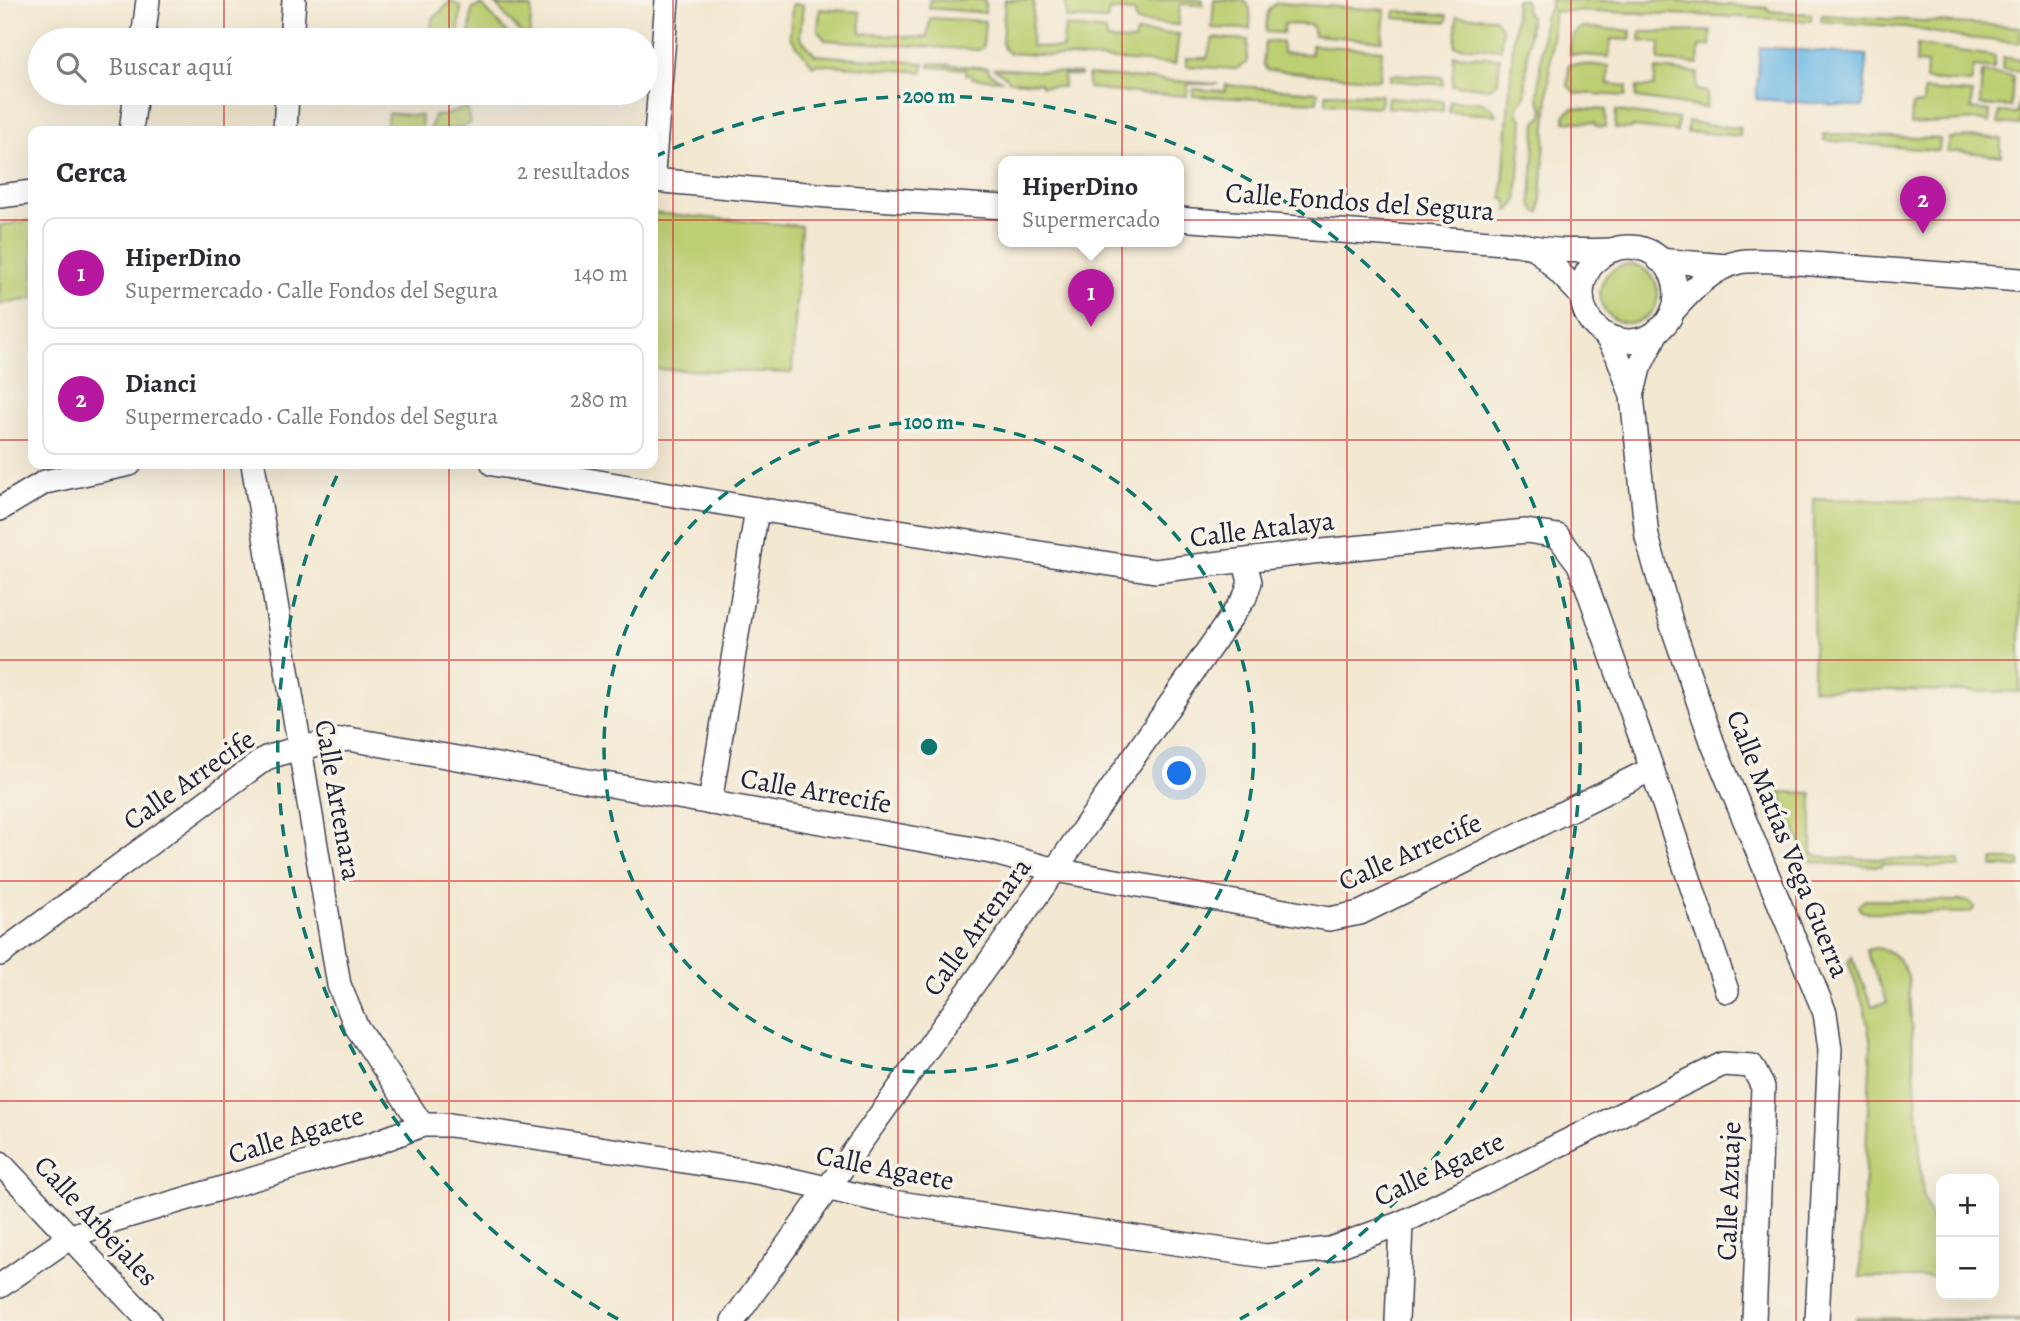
<!DOCTYPE html>
<html lang="es">
<meta charset="utf-8">
<style>
:root{--surface:#fff;--page:#f2f2f3;--text:#2b2b33;--muted:#7c7c81;--line:#e1e1e2;--accent:#b5179e}
body{margin:0;font-family:Alegreya,serif;background:var(--page);color:var(--text)}
.controls{position:absolute;right:21px;bottom:21px;display:grid;overflow:hidden;border-radius:14px;box-shadow:0 7px 28px #0002}
.controls button{width:63px;height:63px;display:grid;place-items:center;padding:0;border:0;border-bottom:2px solid var(--line);background:var(--surface);color:var(--text);font:35px sans-serif}
.you{position:absolute;left:1180px;top:774px;width:24px;height:24px;margin:-18px;border:5px solid #fff;border-radius:50%;background:#1a73e8;box-shadow:0 0 0 10px #1a73e833}
.badge{display:grid;place-items:center;width:46px;height:46px;border-radius:50%;background:var(--accent);color:#fff;font-size:23px;font-weight:700}
.pin{position:absolute;translate:-50% -58px;filter:drop-shadow(0 2px 4px #0008)}
.pin::after{content:'';position:absolute;top:37px;width:24px;height:21px;background:inherit;clip-path:polygon(0 0,100% 0,50% 100%)}
.popup{position:absolute;left:998px;top:156px;width:186px;height:91px;box-sizing:border-box;display:grid;place-content:center;border-radius:14px;background:var(--surface);filter:drop-shadow(0 2px 5px #0005);font-size:23px;white-space:nowrap;color:var(--muted)}
.popup b{font-size:26px;color:var(--text)}
.popup::after{content:'';position:absolute;left:50%;top:100%;margin-left:-14px;border:14px solid transparent;border-top-color:var(--surface)}
.list{margin:0;padding:0;list-style:none}
h2{display:flex;justify-content:space-between;align-items:center;height:91px;margin:0;padding:0 28px;font-size:30px}
h2 small{font-size:23px;font-weight:400;color:var(--muted)}
.list li{display:grid;grid-template-columns:46px 1fr auto;gap:21px;align-items:center;box-sizing:border-box;height:112px;margin:0 14px 14px;padding:0 14px;border:2px solid var(--line);border-radius:14px}
.list b{display:block;font-size:26px;white-space:nowrap}
.list p{margin:0;font-size:23px;white-space:nowrap;color:var(--muted)}
.list em{font-size:23px;font-style:normal;color:var(--muted)}
.icon{flex:none;width:38px;height:38px;fill:none;stroke:currentColor;stroke-width:2;stroke-linecap:round;stroke-linejoin:round}
.map{position:relative;flex:none;width:2020px;height:1321px;overflow:hidden}
.search{position:absolute;background:var(--surface);box-shadow:0 7px 28px #0002;left:28px;top:28px;width:630px;height:77px;display:flex;align-items:center;gap:18px;box-sizing:border-box;padding:0 24px;border-radius:38px;color:var(--muted);font-size:26px}
.panel{position:absolute;background:var(--surface);box-shadow:0 7px 28px #0002;left:28px;top:126px;width:630px;height:343px;border-radius:14px}
.map>svg:first-child{display:block}
</style>
<div class="map">
<svg width="2020" height="1321" viewBox="0 0 2020 1321">
<rect width="100%" height="100%" fill="#f7f3e8"/>
<filter id="ink" filterUnits="userSpaceOnUse"><feTurbulence type="fractalNoise" baseFrequency=".0143" numOctaves="2"/><feDisplacementMap in="SourceGraphic" scale="14" xChannelSelector="R" yChannelSelector="G"/><feConvolveMatrix kernelMatrix="1 2 1 2 8 2 1 2 1" color-interpolation-filters="sRGB"/></filter>
<filter id="wash" filterUnits="userSpaceOnUse"><feTurbulence type="fractalNoise" baseFrequency=".00686" numOctaves="4" result="noise"/><feDisplacementMap in="SourceGraphic" scale="28" xChannelSelector="R" yChannelSelector="G"/><feGaussianBlur stdDeviation="1.57" result="paint"/><feColorMatrix in="noise" values="0 0 0 0 0 0 0 0 0 0 0 0 0 0 0 0 0 1.4 0 .05"/><feComposite in="paint" operator="in"/></filter>
<g filter="url(#wash)">
<rect width="100%" height="100%" fill="#f3e8d1"/>
<!-- green -->
<g fill="#bdcf73" stroke="#707857" stroke-width="2">
<path d="M929 0H985V13L929 8Z"/>
<path d="M1005 0H1034L1031 46 1062 49 1065 26 1106 31 1107 40 1134 41 1136 33 1179 34 1175 64 1009 53 1004 49 1002 42Z"/>
<path d="M1066 0H1203V5L1180 4 1178 25 1136 22 1135 12 1109 10 1107 20 1066 18Z"/>
<path d="M1214 0H1244C1253 8 1250 18 1250 29L1212 28Z"/>
<path d="M1516 0H1525L1526 13 1530 16 1525 97 1517 107 1518 115 1523 120 1517 202 1510 210 1507 211V200L1502 199Z"/>
<path d="M1551 0 1668 1 1767 8 1768 11 1811 14V21C1726 16 1640 12 1554 11L1540 213 1535 211 1531 203 1536 122 1542 117 1544 109 1538 98 1544 17 1551 7Z"/>
<path d="M451 1 461 7 458 40H430L432 20Z"/>
<path d="M1278 3 1385 10 1382 41 1314 35 1312 25 1284 24 1283 33 1266 32C1267 19 1265 8 1278 3Z"/>
<path d="M792 4 803 5 800 37 815 55 924 63 923 72 814 64 813 66 790 37Z"/>
<path d="M482 5 510 36 508 38C494 32 483 40 469 40L472 9Z"/>
<path d="M496 5 532 8 529 40H527Z"/>
<path d="M820 9 860 12 861 33 927 38 930 18 985 21 983 47 979 50 825 40 818 31Z"/>
<path d="M1395 11 1447 15V22L1394 18Z"/>
<path d="M1822 15 2020 27V43L1958 37 1906 27 1821 21Z"/>
<path d="M1457 16 1494 18 1502 28 1501 49 1455 46Z"/>
<path d="M1582 27 1631 31 1630 40 1611 39 1609 57 1570 54 1571 36Z"/>
<path d="M1711 31 1710 46H1699L1698 64 1659 61 1660 43 1640 41 1641 32Z"/>
<path d="M1213 38 1248 40 1247 63 1236 69 1186 66V58H1207Z"/>
<path d="M1265 42H1282L1283 53 1311 54 1312 45 1382 50 1380 80 1267 70 1263 64Z"/>
<path d="M1917 45 1995 56 1994 69 1974 67 1971 83 1926 80 1927 64 1916 63Z"/>
<path d="M1454 55 1500 58 1498 82 1490 88 1452 85Z"/>
<path d="M2003 58 2020 59V71L2002 70Z"/>
<path d="M930 63 988 68 989 72 1001 80 972 78V75H966V69L929 67Z"/>
<path d="M1569 64 1609 66 1608 84 1627 86 1626 96 1576 93 1568 86Z"/>
<path d="M993 68 1081 74V76L1064 75 1063 87 1041 86V83L1009 81 1007 77Z"/>
<path d="M1656 69 1698 73 1696 90 1707 92 1706 108 1636 98 1637 87H1654Z"/>
<path d="M1982 73 2013 76 2011 107 1980 105Z"/>
<path d="M1391 74 1443 77V85L1390 80Z"/>
<path d="M1088 75 1218 84H1188L1187 96 1104 91 1103 89 1088 88Z"/>
<path d="M1226 85 1318 92 1317 102 1193 96 1194 89 1225 91Z"/>
<path d="M1924 90 1972 93 1971 109 1990 111 1989 123 1979 120 1911 124 1912 105 1923 104Z"/>
<path d="M1326 93 1381 95 1380 107 1326 103Z"/>
<path d="M1388 97 1443 101V111L1387 107Z"/>
<path d="M2020 97V125L1998 123 1999 112 2017 113Z"/>
<path d="M1450 101C1465 102 1491 98 1496 115L1449 112Z"/>
<path d="M467 107 470 124 447 131H430L434 115 443 116Z"/>
<path d="M1573 108 1606 110 1605 127 1596 126 1595 123 1565 121V114Z"/>
<path d="M1616 111 1678 119 1677 132 1633 127 1632 129 1615 128Z"/>
<path d="M388 113 421 116 422 131H386Z"/>
<path d="M1688 121 1706 125 1740 128V136L1696 132 1695 133H1687Z"/>
<path d="M1824 134 1940 139 1939 151 1824 140Z"/>
<path d="M1983 137 2001 139V156L1956 151 1955 152H1947L1949 138Z"/>
<path d="M653 213 801 226 792 373 653 369Z"/>
<path d="M33 220V299L0 304V225Z"/>
<circle cx="1629" cy="294" r="29"/>
<path d="M1814 499 2020 501V692L1813 689Z"/>
<path d="M1780 792 1812 793V854L1830 858 1960 860V867L1896 866 1882 863 1881 866 1832 864 1807 860Z"/>
<rect x="1993" y="860" width="27" height="7"/>
<path d="M1864 900 1969 901 1975 907 1972 911 1966 913 1864 912 1860 910 1858 906Z"/>
<path d="M1877 948C1894 951 1902 961 1908 976L1923 1197 1941 1243V1277H1860L1871 1046 1865 1010 1848 962 1852 957 1872 1006 1887 1002 1866 950Z"/>
<path d="M1856 1318 2020 1320V1321H1856Z"/>
</g>
<!-- water -->
<path fill="#6ab7e4" stroke="#466c90" stroke-width="2" d="M1760 47 1867 55 1863 107 1756 99Z"/>
</g>
<g filter="url(#ink)">
<g fill="none" stroke-linecap="round" stroke-linejoin="round">
<!-- street casing -->
<g stroke="#414052" stroke-width="26">
<g id="street">
<path d="M143 40 148 0"/>
<path d="M291 40 294 0"/>
<path d="M131 131 136 93"/>
<path d="M285 131 287 93"/>
<path d="M653 172 667 0"/>
<path d="M653 180 828 196 1004 207"/>
<path d="M0 196 33 192"/>
<path d="M1178 219 1518 244C1549 252 1581 251 1613 250"/>
<circle cx="1629" cy="294" r="47"/>
<path d="M1536 248 1582 296"/>
<path d="M1659 260 1726 266"/>
<path d="M1673 311C1691 291 1712 268 1739 262 1750 260 1762 261 1773 261L2020 280"/>
<path d="M1606 336 1617 354 1632 396 1647 537 1672 625 1713 744 1825 1013 1830 1049 1817 1321"/>
<path d="M1632 396 1639 368 1658 330"/>
<path d="M253 464 339 985 356 1026 422 1125"/>
<path d="M493 464 757 509 1155 571 1312 552 1526 531 1558 536 1579 564 1652 769 1727 991"/>
<path d="M0 509 45 482 130 464"/>
<path d="M710 803 757 509"/>
<path d="M0 954 266 758 298 748 349 739 991 852 1055 870 1329 919 1360 913 1652 769"/>
<path d="M0 1163 149 1321"/>
<path d="M0 1286 70 1237 114 1220 375 1143 422 1125H450L761 1173 878 1200 1266 1256 1330 1249 1401 1223 1723 1064 1752 1066 1763 1087 1754 1321"/>
<path d="M733 1321 1055 870 1245 597 1250 582 1245 562"/>
<path d="M1397 1321 1401 1223"/>
</g>
</g>
<!-- street -->
<use href="#street" stroke="#fff" stroke-width="23"/>
</g>
</g>
<!-- grid -->
<path fill="none" stroke="#d62828" stroke-width="2" stroke-opacity="0.55" d="M224 0V40M449 0V40M673 0V1321M898 0V1321M1122 0V1321M1347 0V1321M1571 0V1321M1796 0V1321M224 93V131M449 93V131M0 220H33M653 220H2020M0 440H33M653 440H2020M224 464V1321M449 464V1321M0 660H2020M0 881H2020M0 1101H2020"/>
<!-- distance rings -->
<g fill="none" stroke="#0f766e" stroke-width="3.5" stroke-dasharray="12 9">
<circle cx="929" cy="747" r="325"/>
<path d="M618 1319A651 651 0 0 1 341 467M654 157A651 651 0 0 1 1240 1319"/>
</g>
<g text-anchor="middle" dominant-baseline="central" stroke-width="7" stroke-linejoin="round" paint-order="stroke">
<!-- street labels -->
<g font-size="28" fill="#22223b" stroke="#f7f3e8">
<text transform="translate(1360 202) rotate(4)">Calle Fondos del Segura</text>
<text transform="translate(1262 529) rotate(-7)">Calle Atalaya</text>
<text transform="translate(189 780) rotate(-35)">Calle Arrecife</text>
<text transform="translate(816 791) rotate(10)">Calle Arrecife</text>
<text transform="translate(338 800) rotate(80)">Calle Artenara</text>
<text transform="translate(1788 844) rotate(68)">Calle Matías Vega Guerra</text>
<text transform="translate(1410 852) rotate(-24)">Calle Arrecife</text>
<text transform="translate(977 927) rotate(-54)">Calle Artenara</text>
<text transform="translate(296 1135) rotate(-17)">Calle Agaete</text>
<text transform="translate(885 1168) rotate(11)">Calle Agaete</text>
<text transform="translate(1439 1169) rotate(-25)">Calle Agaete</text>
<text transform="translate(1729 1191) rotate(-88)">Calle Azuaje</text>
<text transform="translate(96 1221) rotate(47)">Calle Arbejales</text>
</g>
</g>
<circle cx="929" cy="747" r="10" fill="#0f766e" stroke="#f7f3e8" stroke-width="3.5"/>
<g font-size="21" text-anchor="middle" font-weight="bold" fill="#0f766e" stroke="#f7f3e8" stroke-width="7" stroke-linejoin="round" paint-order="stroke">
<text x="929" y="103">200 m</text>
<text x="929" y="429">100 m</text>
</g>
</svg>
<div class="controls">
<button>+</button>
<button>−</button>
</div>
<div class="you"></div>
<div class="pin badge" style="left:1091px;top:327px">1</div>
<div class="popup"><b>HiperDino</b>Supermercado</div>
<div class="pin badge" style="left:1923px;top:234px">2</div>
<div class="search"><svg class="icon" aria-label="search" viewBox="0 0 24 24"><circle cx="10" cy="10" r="6"/><path d="M15 15l6 6"/></svg>Buscar aquí</div>
<section class="panel">
<h2>Cerca<small>2 resultados</small></h2>
<ul class="list">
<li><span class="badge">1</span><div><b>HiperDino</b><p>Supermercado · Calle Fondos del Segura</p></div><em>140 m</em></li>
<li><span class="badge">2</span><div><b>Dianci</b><p>Supermercado · Calle Fondos del Segura</p></div><em>280 m</em></li>
</ul>
</section>
</div>
